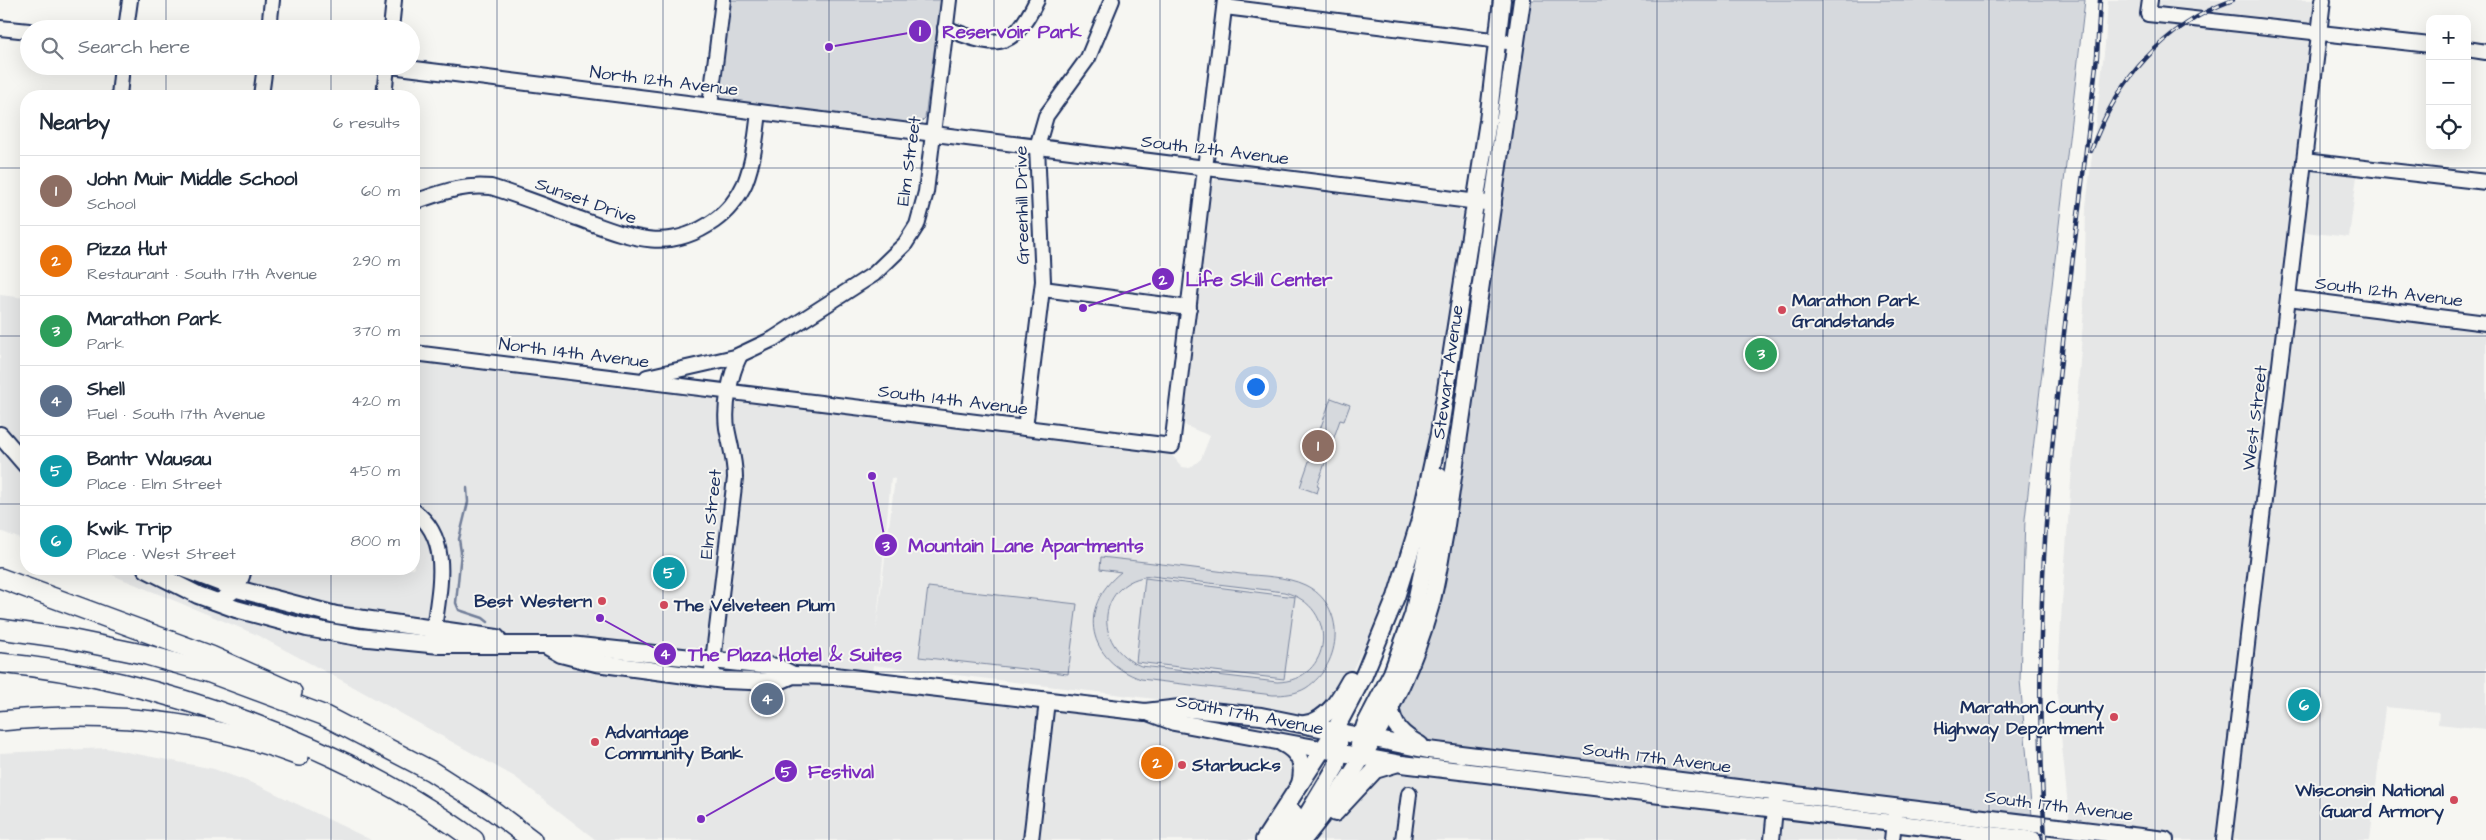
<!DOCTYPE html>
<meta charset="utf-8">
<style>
:root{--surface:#fff;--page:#f2f2f3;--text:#1f2937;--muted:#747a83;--line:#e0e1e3;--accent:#db2777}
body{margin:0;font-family:"Architects Daughter",sans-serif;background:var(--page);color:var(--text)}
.controls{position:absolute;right:15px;top:15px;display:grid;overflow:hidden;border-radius:10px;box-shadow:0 5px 20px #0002}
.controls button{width:45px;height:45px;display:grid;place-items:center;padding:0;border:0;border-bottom:1px solid var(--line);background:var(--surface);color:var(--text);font:25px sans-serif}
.you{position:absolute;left:1255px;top:386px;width:18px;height:18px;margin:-12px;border:4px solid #fff;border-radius:50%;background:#1a73e8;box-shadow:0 0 0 8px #1a73e833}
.badge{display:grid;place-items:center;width:32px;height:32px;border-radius:50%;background:var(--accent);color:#fff;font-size:16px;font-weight:700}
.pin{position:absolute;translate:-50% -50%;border:2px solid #fff;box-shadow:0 1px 5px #0006}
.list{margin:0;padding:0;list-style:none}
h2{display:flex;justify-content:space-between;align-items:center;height:65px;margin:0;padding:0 20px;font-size:21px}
h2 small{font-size:16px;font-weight:400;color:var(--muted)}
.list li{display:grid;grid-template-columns:32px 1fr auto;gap:15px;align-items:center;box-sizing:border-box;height:70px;padding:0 20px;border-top:1px solid var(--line)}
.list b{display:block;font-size:19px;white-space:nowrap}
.list p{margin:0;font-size:16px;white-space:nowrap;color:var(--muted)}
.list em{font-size:16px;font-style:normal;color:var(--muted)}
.icon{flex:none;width:28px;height:28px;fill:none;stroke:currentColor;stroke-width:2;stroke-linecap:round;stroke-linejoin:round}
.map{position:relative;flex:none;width:2486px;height:840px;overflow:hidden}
.search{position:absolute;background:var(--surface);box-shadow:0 5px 20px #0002;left:20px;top:20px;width:400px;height:55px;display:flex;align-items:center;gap:12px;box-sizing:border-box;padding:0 18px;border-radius:28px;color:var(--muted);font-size:19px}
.panel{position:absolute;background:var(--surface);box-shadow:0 5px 20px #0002;left:20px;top:90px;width:400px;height:485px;border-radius:20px}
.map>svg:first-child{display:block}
</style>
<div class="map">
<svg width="2486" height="840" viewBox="0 0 2486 840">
<rect width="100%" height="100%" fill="#f6f6f2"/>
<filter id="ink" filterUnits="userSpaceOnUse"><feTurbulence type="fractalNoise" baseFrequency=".02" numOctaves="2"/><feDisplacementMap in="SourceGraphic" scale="10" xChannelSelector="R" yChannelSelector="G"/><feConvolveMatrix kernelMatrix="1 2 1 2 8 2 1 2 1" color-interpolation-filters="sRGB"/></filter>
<g filter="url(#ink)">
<!-- built -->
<g fill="#e6e7e7" fill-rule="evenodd">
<path d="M2108 0H2323L2304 161 2358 168 2349 237 2296 231 2288 298 2486 323V729L2438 724 2439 712 2385 707 2370 840H2233L2231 835 2224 840H2165L2070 827 2057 695 2062 602 2084 308 2086 207 2105 44Z"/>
<path d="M1220 178 1453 208 1461 210 1465 215 1433 430 1418 502 1389 597 1347 681 1334 699 1311 715 1297 716 873 665 871 678 971 691 1323 749 1264 840H596L515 777 343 681 255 634 98 569H414V353L940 417 962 427 1166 452 1171 454 1182 467 1190 468 1201 459 1210 436 1186 426 1184 422 1211 184 1216 179ZM891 478 895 479 876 630Z"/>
<path d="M0 295 26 298V541L0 531Z"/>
<path d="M106 748 214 769 260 786 371 840H0V753Z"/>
<path d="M1388 770 1880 828 1884 832 1885 840H1313L1361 791Z"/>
</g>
<!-- green -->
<g fill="#d6d9dd" stroke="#78849e" fill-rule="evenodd">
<path d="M729 0H941L925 118 919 124H914L727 102 721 99 718 94Z"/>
<path d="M1528 0H2085L2025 519 2020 680 2032 816 1429 743 1405 730 1399 711 1424 647 1447 556 1505 179Z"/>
<path d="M1331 398 1350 405 1344 421 1340 420 1317 486 1319 487 1317 493 1300 487Z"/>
<path d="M1101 557C1148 562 1194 568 1241 574 1261 576 1286 576 1305 585 1347 605 1343 664 1306 688 1296 694 1284 695 1273 695L1141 679C1088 661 1076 608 1121 572L1100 569ZM1151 576 1284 592C1340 606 1333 681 1277 682L1141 666C1090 646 1098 580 1151 576Z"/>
<path d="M1145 578 1295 597 1284 679 1136 662Z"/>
<path d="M928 587 1077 604 1068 674 919 657Z"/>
</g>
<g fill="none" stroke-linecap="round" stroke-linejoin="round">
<!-- stream -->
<path stroke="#717e99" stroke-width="2.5" d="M467 488 468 502 459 539 461 552 456 603 459 610 483 618 488 622"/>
<!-- minor casing -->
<g stroke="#1b2f5e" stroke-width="18">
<g id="minor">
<path d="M2150 0 2148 14 2430 45"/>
<path d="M1225 7 1516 43"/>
<path d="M0 28 29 31"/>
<path d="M945 28C995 47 1011 53 1037 0"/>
<path d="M126 29 130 0"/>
<path d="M269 29 272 0"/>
<path d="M391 29 394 0"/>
<path d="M2467 49 2486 52"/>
<path d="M391 66 1494 204"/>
<path d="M119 96 122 66"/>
<path d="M261 96 265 66"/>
<path d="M384 96 387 66"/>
<path d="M710 106 723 0"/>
<path d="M2304 161 2486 182"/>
<path d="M414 202C441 193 462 184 491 187 520 196 549 207 577 218 627 236 666 255 714 221 727 212 739 197 745 183 754 160 756 136 759 112"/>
<path d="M1043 289 1189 308"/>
<path d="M2288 298 2486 323"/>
<path d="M414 353 1172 446 1225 0"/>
<path d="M647 377 735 357 773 339 874 274 905 244 917 225 926 192 949 0"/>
<path d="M1025 428 1043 281 1037 147 1046 116 1088 58 1112 0"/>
<path d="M414 511C455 541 437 595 433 638"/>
<path d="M210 574 226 577 236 569"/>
<path d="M215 602C233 595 240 587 244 569"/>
<path d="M711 678 735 478C735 460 730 445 727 428 724 406 730 375 740 355"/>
<path d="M1031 840 1047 701"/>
<path d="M1403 840 1409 794"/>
<path d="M1772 840 1776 798"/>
<path d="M1892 840 1895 813"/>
<path d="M2224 840 2323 0"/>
</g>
</g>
<!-- major casing -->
<g stroke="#1b2f5e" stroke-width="20">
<g id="major">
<path d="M0 435 26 465"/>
<path d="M146 569 198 595 236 609 307 628 358 637 440 645H570L777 667 793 675"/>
<path d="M184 569 237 589 336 615 497 638"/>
<path d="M547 646 561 654 596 663 724 680 777 682 793 675 834 676 1145 712 1180 708 1261 716 1428 750 2165 840"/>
<path d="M1390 706C1393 727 1402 735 1420 745"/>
<path d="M1150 713 1174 722 1402 764 2033 840"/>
<path d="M1305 724C1327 721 1340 698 1350 680"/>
<path d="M1282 743C1300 752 1305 765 1300 784"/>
<path d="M1359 745 1365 725 1392 673 1413 615 1435 513 1439 476"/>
<path d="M1335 813 1375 770 1395 764"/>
<path d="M1264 840 1335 730 1364 675 1396 597 1420 520 1439 434 1488 121 1502 0"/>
<path d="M1278 840 1294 813"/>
<path d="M1292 840 1336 767 1339 755V742"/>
<path d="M1303 840C1359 771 1406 693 1430 607 1437 583 1440 557 1445 532L1522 0"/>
</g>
</g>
<!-- highway casing -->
<g stroke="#1b2f5e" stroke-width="22">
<g id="highway">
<path d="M0 578 211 656 292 692"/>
<path d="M0 629 64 638 147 655 210 673 323 715 431 771 492 810 532 840"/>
<path d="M0 663C157 678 347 746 474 840"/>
<path d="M0 721C101 711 203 719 299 756"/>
</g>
</g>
<!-- minor -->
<use href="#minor" stroke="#f6f6f2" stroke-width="14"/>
<!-- major -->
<use href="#major" stroke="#f6f6f2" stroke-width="16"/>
<!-- highway -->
<use href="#highway" stroke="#f6f6f2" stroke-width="19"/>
<!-- rail casing -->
<g stroke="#1b2f5e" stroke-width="4.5">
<g id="rail">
<path d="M2091 151C2116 81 2163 26 2233 0"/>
<path d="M2045 840C2040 760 2039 679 2042 599 2049 417 2077 237 2097 56L2100 0"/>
</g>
</g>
<!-- rail -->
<use href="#rail" stroke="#f6f6f2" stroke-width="2.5" stroke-dasharray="8" stroke-linecap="butt"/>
</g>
</g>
<!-- grid -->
<path fill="none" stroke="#1b2f5e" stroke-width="1" stroke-opacity="0.55" d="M166 0V29M331 0V29M497 0V840M663 0V840M829 0V840M994 0V840M1160 0V840M1326 0V840M1492 0V840M1657 0V840M1823 0V840M1989 0V840M2155 0V840M2320 0V840M166 66V96M331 66V96M0 168H26M414 168H2486M0 336H26M414 336H2486M0 504H26M414 504H2486M166 569V840M331 569V840M0 672H2486"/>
<!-- markers -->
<g fill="#d1495b" stroke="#f6f6f2" stroke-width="2">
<circle cx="1782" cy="310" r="5"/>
<circle cx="602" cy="601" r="5"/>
<circle cx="664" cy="605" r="5"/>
<circle cx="2114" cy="717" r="5"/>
<circle cx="595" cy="742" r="5"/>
<circle cx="1182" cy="765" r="5"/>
<circle cx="2454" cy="800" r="5"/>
</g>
<g text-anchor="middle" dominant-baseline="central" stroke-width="4" stroke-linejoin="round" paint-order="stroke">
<!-- street labels -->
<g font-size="18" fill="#1b2f5e" stroke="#f6f6f2">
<text transform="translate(664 81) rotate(7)">North 12th Avenue</text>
<text transform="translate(1215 150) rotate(7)">South 12th Avenue</text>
<text transform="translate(909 161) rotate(-82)">Elm Street</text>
<text transform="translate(586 201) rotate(20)">Sunset Drive</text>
<text transform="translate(1022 205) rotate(-91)">Greenhill Drive</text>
<text transform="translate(2389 292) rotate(7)">South 12th Avenue</text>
<text transform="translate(574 353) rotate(7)">North 14th Avenue</text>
<text transform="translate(1448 372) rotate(-82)">Stewart Avenue</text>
<text transform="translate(953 400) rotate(7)">South 14th Avenue</text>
<text transform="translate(2255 418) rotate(-83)">West Street</text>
<text transform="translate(711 514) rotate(-84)">Elm Street</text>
<text transform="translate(1250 715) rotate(11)">South 17th Avenue</text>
<text transform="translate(1657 758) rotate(7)">South 17th Avenue</text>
<text transform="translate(2059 806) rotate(7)">South 17th Avenue</text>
</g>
<!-- poi labels -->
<g font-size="18" font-weight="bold" fill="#1b2f5e" stroke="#f6f6f2" text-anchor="start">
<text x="1792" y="300">Marathon Park<tspan x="1792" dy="21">Grandstands</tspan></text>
<text x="592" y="601" text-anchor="end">Best Western</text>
<text x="674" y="605">The Velveteen Plum</text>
<text x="2104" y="707" text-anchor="end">Marathon County<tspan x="2104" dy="21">Highway Department</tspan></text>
<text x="605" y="732">Advantage<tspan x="605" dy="21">Community Bank</tspan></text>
<text x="1192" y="765">Starbucks</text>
<text x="2444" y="790" text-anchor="end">Wisconsin National<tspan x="2444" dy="21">Guard Armory</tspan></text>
</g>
</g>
<!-- callouts -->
<path fill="none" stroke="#7b2cbf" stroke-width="2" d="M829 47L920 31M1083 308L1163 279M872 476L886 545M600 618L665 654M701 819L786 771"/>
<g fill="#7b2cbf" stroke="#f6f6f2" stroke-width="2">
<circle cx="829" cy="47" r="5"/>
<circle cx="1083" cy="308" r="5"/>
<circle cx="872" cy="476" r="5"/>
<circle cx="600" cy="618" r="5"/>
<circle cx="701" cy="819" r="5"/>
<circle cx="920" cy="31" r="12"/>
<circle cx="1163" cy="279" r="12"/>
<circle cx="886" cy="545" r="12"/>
<circle cx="665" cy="654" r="12"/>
<circle cx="786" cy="771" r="12"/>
</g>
<g font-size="15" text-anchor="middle" font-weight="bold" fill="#fff">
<text x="920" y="36">1</text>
<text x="1163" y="285">2</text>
<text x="886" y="551">3</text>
<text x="665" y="659">4</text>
<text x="786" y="777">5</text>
</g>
<g font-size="19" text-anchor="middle" font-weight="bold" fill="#7b2cbf" stroke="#f6f6f2" stroke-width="4" stroke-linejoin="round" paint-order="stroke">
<text x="1012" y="38">Reservoir Park</text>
<text x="1259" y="286">Life Skill Center</text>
<text x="1026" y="552">Mountain Lane Apartments</text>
<text x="795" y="661">The Plaza Hotel &amp; Suites</text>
<text x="841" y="778">Festival</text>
</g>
</svg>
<div class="controls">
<button>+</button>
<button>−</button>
<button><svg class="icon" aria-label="locate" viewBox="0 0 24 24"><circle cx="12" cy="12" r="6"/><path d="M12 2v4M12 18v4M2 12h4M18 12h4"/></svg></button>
</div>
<div class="you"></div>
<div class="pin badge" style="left:1318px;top:446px;background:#8d6e63">1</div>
<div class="pin badge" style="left:1157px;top:763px;background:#e8710a">2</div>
<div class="pin badge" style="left:1761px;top:354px;background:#2e9e5b">3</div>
<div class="pin badge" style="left:767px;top:699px;background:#5c6f8a">4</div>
<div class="pin badge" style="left:669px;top:573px;background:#0f9aa8">5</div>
<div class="pin badge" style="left:2304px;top:705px;background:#0f9aa8">6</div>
<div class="search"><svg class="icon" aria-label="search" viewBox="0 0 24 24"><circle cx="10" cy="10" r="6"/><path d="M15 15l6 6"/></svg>Search here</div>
<section class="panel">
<h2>Nearby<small>6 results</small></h2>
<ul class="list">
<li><span class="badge" style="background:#8d6e63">1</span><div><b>John Muir Middle School</b><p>School</p></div><em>60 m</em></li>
<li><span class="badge" style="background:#e8710a">2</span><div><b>Pizza Hut</b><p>Restaurant · South 17th Avenue</p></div><em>290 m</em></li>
<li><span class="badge" style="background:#2e9e5b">3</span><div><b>Marathon Park</b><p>Park</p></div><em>370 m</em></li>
<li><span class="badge" style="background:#5c6f8a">4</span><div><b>Shell</b><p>Fuel · South 17th Avenue</p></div><em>420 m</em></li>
<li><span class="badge" style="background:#0f9aa8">5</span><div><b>Bantr Wausau</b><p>Place · Elm Street</p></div><em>450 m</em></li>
<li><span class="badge" style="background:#0f9aa8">6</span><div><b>Kwik Trip</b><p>Place · West Street</p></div><em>800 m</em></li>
</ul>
</section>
</div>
